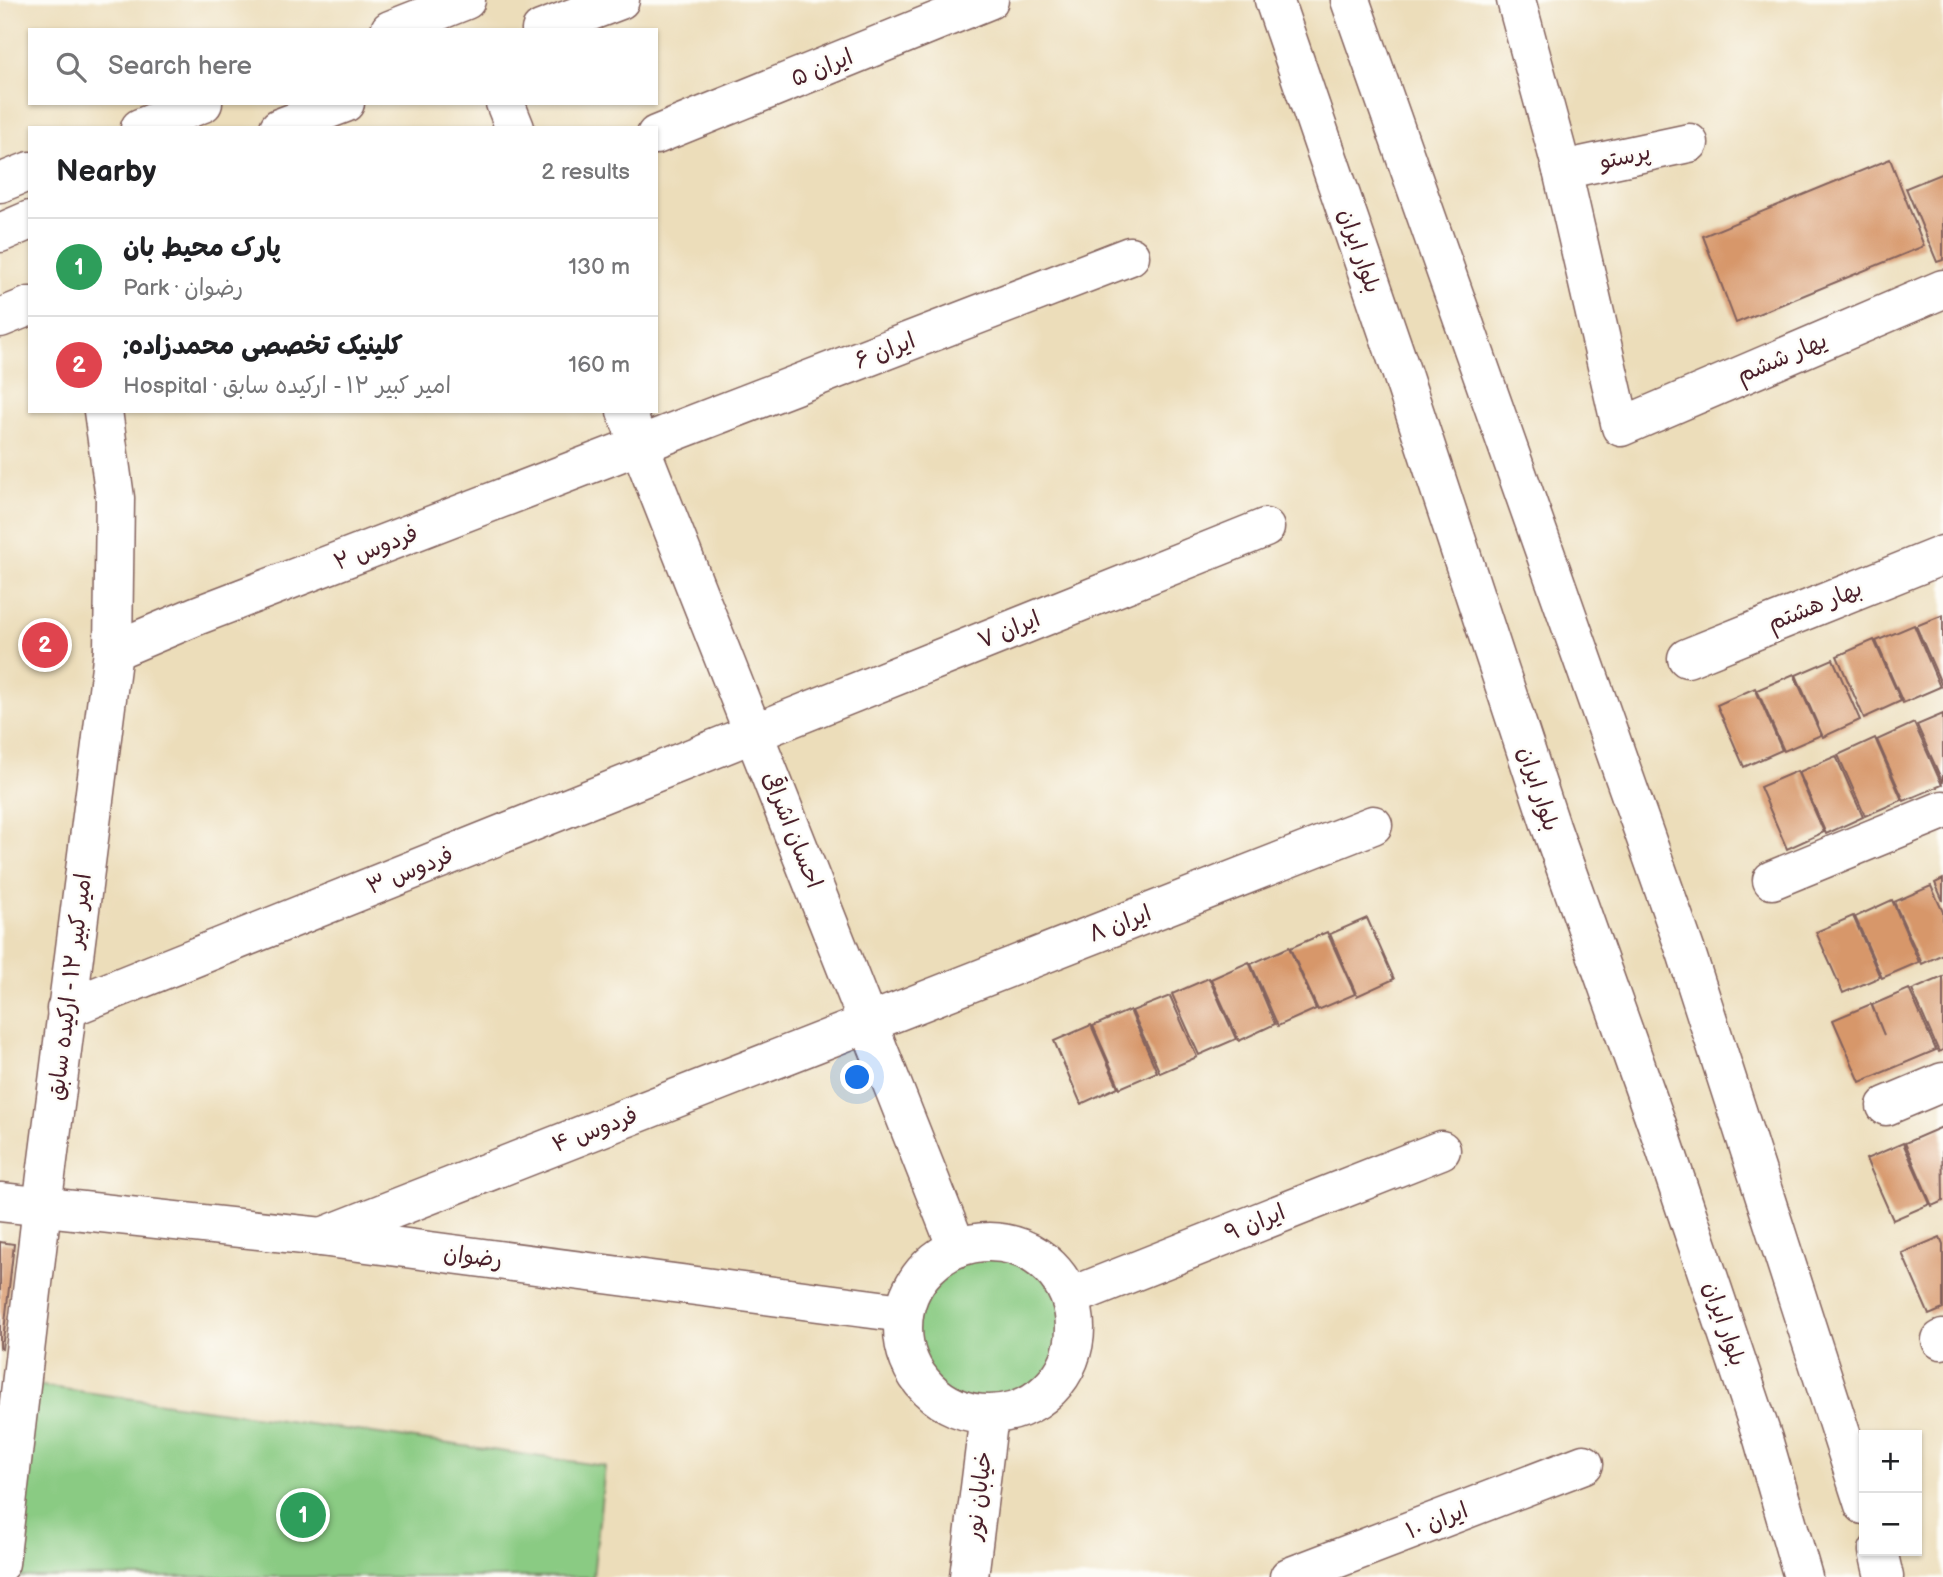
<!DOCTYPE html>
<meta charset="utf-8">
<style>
:root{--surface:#fff;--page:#f6f6f6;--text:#202124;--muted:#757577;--line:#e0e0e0;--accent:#0f766e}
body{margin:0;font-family:"Balsamiq Sans","Playpen Sans Arabic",sans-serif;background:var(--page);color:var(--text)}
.controls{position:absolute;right:21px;bottom:21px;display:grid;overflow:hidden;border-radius:0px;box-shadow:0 2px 5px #0004}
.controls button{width:63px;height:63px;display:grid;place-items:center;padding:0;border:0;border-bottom:2px solid var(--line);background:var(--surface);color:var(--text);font:35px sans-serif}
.you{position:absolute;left:858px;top:1078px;width:24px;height:24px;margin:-18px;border:5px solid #fff;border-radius:50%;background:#1a73e8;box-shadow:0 0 0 10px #1a73e833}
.badge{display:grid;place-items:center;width:46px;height:46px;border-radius:50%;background:var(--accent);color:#fff;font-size:23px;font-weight:700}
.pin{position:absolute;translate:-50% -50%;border:4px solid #fff;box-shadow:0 2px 7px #0006}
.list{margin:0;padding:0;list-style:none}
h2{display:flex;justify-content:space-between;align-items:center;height:91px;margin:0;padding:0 28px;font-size:30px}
h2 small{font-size:23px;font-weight:400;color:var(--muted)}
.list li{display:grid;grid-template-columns:46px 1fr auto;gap:21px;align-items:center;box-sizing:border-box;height:98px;padding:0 28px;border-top:2px solid var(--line)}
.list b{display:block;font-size:26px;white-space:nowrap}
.list p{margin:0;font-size:23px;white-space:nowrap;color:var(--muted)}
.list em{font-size:23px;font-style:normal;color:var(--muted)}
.icon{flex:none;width:38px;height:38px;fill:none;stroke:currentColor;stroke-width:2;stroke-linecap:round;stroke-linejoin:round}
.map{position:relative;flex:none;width:1943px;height:1577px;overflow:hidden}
.search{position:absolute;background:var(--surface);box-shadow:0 2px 5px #0004;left:28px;top:28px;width:630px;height:77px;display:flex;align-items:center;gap:18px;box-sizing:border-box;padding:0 24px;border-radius:0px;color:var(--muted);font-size:26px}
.panel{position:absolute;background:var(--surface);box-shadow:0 2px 5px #0004;left:28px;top:126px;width:630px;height:287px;border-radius:0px}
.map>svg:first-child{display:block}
</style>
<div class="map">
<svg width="1943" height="1577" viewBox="0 0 1943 1577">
<rect width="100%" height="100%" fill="#fdfcf7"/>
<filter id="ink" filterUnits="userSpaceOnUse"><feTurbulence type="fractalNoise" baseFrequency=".0143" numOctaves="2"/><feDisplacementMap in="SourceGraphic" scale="14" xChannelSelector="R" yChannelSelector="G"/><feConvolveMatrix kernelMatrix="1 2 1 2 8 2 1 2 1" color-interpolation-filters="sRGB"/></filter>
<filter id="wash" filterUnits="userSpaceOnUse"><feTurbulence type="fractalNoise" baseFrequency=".00686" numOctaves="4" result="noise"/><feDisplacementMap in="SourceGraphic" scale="28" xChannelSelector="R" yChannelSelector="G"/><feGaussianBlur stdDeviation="1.57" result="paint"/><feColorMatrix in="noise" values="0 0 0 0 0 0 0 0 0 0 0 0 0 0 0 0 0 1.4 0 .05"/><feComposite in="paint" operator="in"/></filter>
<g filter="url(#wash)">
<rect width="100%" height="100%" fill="#ecddba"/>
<!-- green -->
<g fill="#8acb83" stroke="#6a7557" stroke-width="2">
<path d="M983 1242C992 1243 1002 1242 1010 1245 1029 1249 1069 1279 1074 1298 1079 1322 1074 1348 1064 1370 1056 1386 1041 1397 1026 1405 1010 1414 992 1416 974 1412 890 1397 877 1280 958 1248 965 1245 975 1244 983 1242Z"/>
<path d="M21 1383 605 1466 593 1577H0Z"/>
</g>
<g id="blocks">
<!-- building -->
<g fill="#d7976a">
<path d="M1890 159 1924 246 1736 323 1703 236Z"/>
<path d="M1943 173V260L1937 262 1906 188Z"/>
<path d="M1943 615V688L1916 626Z"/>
<path d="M1914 625 1940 687 1903 703 1876 641Z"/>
<path d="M1874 640 1901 701 1864 718 1837 656Z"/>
<path d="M1833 659 1860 720 1823 737 1796 675Z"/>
<path d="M1794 674 1821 735 1784 751 1757 690Z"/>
<path d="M1755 688 1782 750 1744 767 1717 705Z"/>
<path d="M1943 714V783L1917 725Z"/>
<path d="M1914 723 1942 785 1904 801 1877 740Z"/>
<path d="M1875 738 1902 800 1865 816 1838 755Z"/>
<path d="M1836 756 1863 817 1826 834 1799 772Z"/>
<path d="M1797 771 1824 832 1787 849 1760 787Z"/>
<path d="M1943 879V901L1935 883Z"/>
<path d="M1931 886 1943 912V954L1922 964 1894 902Z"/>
<path d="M1892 900 1919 962 1882 978 1855 917Z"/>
<path d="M1853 916 1880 977 1843 993 1816 932Z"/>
<path d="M1367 918 1394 979 1357 996 1330 934Z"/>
<path d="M1327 932 1355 994 1318 1010 1290 948Z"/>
<path d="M1289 947 1316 1009 1278 1026 1251 964Z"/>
<path d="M1249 962 1275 1024 1239 1041 1211 979Z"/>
<path d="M1943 977V1050L1939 1052 1912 990Z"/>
<path d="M1209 978 1236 1039 1199 1055 1172 994Z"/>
<path d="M1909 989 1936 1050 1860 1082 1833 1020 1871 1004 1884 1035 1872 1005Z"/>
<path d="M1170 996 1197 1057 1160 1073 1132 1011Z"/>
<path d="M1130 1010 1157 1072 1120 1088 1093 1026Z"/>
<path d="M1091 1025 1118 1087 1081 1104 1054 1041Z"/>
<path d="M1942 1127 1943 1201 1932 1206 1905 1143Z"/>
<path d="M1903 1143 1930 1204 1893 1220 1866 1159Z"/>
<path d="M1940 1237 1943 1244V1309L1929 1315 1902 1253Z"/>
<path d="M0 1242 14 1244 2 1349 0 1348Z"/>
</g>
</g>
</g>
<g filter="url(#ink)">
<use href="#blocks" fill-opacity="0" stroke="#83625d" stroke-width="2"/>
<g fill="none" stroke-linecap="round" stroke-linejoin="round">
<!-- minor casing -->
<g stroke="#83625d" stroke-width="41">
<g id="minor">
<path d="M1516 0 1562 170 1621 427 1943 289"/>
<path d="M505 103 515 128"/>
<path d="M656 135 989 0"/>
<path d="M1562 170 1689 143"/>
<path d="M0 318 30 306"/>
<path d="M626 411 957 1248"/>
<path d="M113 651 196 616 1130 256"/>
<path d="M1687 658 1943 555"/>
<path d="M1772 880 1943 810"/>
<path d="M66 1009 1265 528"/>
<path d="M1886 1106 1943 1082"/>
<path d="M0 1202 322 1237 903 1313"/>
<path d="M322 1237 1373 825"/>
<circle cx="989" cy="1328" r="86"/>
<path d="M1070 1297 1441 1150"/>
<path d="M1941 1340 1943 1339"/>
<path d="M969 1577 989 1415"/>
<path d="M1289 1577 1584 1464"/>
</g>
</g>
<!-- tertiary casing -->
<g stroke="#83625d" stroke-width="41">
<path id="tertiary" d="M0 1563 42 1207 113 651 115 498 103 411"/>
</g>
<!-- secondary casing -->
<g stroke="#83625d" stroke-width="41">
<g id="secondary">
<path d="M390 30 466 0"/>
<path d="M541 30 620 0"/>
<path d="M140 128 203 103"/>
<path d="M279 128 345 103"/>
<path d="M0 183 30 171"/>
<path d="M0 233 30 220"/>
</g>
</g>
<!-- primary casing -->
<g stroke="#83625d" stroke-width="41">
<g id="primary">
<path d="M1274 0 1401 371 1551 827 1661 1136 1763 1439 1803 1577"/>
<path d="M1350 0 1686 952 1864 1505"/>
<path d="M1878 1551 1884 1577"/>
</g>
</g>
<!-- minor -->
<use href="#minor" stroke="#fff" stroke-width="38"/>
<!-- tertiary -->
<use href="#tertiary" stroke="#fff" stroke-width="38"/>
<!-- secondary -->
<use href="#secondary" stroke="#fff" stroke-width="38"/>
<!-- primary -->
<use href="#primary" stroke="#fff" stroke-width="38"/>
</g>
</g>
<g text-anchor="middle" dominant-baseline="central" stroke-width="5" stroke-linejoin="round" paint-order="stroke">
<!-- street labels -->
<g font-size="23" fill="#4a1f2b" stroke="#fdfcf7">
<text transform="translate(822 68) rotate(-22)">ایران ۵</text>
<text transform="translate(1625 157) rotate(-12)">پرستو</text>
<text transform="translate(1359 251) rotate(71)">بلوار ایران</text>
<text transform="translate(885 351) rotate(-21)">ایران ۶</text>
<text transform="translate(1782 358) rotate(-23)">یهار ششم</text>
<text transform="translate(376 548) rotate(-21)">فردوس ۲</text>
<text transform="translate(1815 606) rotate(-22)">بهار هشتم</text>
<text transform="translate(1009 630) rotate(-22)">ایران ۷</text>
<text transform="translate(1538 789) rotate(72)">بلوار ایران</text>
<text transform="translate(792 830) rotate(68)">احسان اشراقی</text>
<text transform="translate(410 871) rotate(-22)">فردوس ۳</text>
<text transform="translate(1120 924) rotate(-21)">ایران ۸</text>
<text transform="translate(70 987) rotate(-83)">امیر کبیر ۱۲ - ارکیده سابق</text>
<text transform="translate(595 1130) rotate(-21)">فردوس ۴</text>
<text transform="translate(1255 1223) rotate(-22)">ایران ۹</text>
<text transform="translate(473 1257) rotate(7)">رضوان</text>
<text transform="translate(1724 1324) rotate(71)">بلوار ایران</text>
<text transform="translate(979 1496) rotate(-83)">خیابان نور</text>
<text transform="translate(1437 1521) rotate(-21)">ایران ۱۰</text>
</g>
</g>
</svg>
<div class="controls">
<button>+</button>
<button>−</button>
</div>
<div class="you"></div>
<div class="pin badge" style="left:303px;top:1515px;background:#2e9e5b">1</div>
<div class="pin badge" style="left:45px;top:645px;background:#e0444e">2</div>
<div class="search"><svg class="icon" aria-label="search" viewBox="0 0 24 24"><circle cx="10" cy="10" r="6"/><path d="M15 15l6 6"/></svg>Search here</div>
<section class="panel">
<h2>Nearby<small>2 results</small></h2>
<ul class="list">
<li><span class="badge" style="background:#2e9e5b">1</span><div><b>پارک محیط بان</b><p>Park · رضوان</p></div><em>130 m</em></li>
<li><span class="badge" style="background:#e0444e">2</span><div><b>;کلینیک تخصصی محمدزاده</b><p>Hospital · امیر کبیر ۱۲ - ارکیده سابق</p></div><em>160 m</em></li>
</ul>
</section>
</div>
